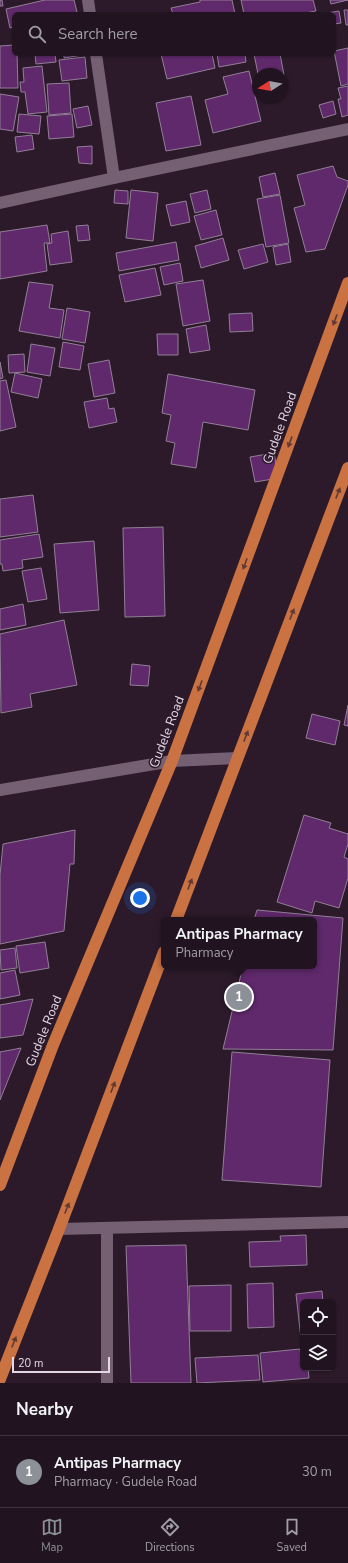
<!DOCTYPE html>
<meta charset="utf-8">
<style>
:root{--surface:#211420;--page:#291d29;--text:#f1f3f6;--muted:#a29ea5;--line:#3e333e;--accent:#8c9099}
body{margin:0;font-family:"Nunito Sans",sans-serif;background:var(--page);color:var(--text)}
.controls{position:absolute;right:12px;bottom:12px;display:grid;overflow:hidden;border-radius:6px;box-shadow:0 1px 3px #0004}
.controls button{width:36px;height:36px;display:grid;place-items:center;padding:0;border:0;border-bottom:1px solid var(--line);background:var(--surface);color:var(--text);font:20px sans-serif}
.compass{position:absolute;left:252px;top:68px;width:36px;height:36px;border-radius:50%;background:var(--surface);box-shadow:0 1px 3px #0004;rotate:259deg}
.scale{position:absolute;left:12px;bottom:10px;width:98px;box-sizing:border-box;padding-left:4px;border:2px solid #e4d7e3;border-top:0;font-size:11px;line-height:14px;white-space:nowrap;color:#e4d7e3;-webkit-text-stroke:3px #2c1a2b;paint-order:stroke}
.you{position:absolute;left:140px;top:898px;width:14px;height:14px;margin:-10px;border:3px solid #fff;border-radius:50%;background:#1a73e8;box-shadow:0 0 0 6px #1a73e833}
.badge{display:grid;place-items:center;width:26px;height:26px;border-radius:50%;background:var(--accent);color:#fff;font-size:13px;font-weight:700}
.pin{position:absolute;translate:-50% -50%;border:2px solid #fff;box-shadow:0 1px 4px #0006}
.popup{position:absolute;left:161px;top:917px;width:156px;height:52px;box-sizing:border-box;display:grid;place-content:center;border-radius:6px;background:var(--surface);filter:drop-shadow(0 1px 3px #0005);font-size:13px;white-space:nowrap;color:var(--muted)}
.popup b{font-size:15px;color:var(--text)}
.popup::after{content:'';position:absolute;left:50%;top:100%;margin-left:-8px;border:8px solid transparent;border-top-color:var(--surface)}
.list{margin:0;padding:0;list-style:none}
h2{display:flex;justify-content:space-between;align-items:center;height:52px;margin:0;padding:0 16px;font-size:17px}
h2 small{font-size:13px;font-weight:400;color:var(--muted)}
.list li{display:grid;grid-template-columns:26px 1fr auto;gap:12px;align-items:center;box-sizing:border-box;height:72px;padding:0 16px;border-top:1px solid var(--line)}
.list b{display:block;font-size:15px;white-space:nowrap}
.list p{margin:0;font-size:13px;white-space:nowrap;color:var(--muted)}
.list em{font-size:13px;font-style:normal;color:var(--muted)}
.icon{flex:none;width:22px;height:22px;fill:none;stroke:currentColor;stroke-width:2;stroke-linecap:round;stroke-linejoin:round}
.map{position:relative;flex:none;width:348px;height:1383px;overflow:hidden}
.search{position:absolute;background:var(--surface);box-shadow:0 1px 3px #0004;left:12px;right:12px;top:12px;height:44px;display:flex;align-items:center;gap:10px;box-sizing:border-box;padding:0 14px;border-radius:6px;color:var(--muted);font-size:15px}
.sheet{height:124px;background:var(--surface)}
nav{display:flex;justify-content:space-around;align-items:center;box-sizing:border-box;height:56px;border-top:1px solid var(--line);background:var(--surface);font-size:11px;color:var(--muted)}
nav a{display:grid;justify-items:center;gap:2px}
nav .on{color:var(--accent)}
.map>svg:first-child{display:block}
</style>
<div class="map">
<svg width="348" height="1383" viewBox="0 0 348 1383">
<rect width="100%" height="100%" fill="#2c1a2b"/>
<!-- building -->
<g fill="#5f296b" stroke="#927f96">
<path d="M0 0H2L3 6H0Z"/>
<path d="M45 0H74L77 12 70 14H14V27L10 28 6 9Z"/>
<path d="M200 0H232L235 14H173L171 8 200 2Z"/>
<path d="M241 0H313L316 11 300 14H244Z"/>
<path d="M330 0H348L331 4Z"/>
<path d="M344 10H348V25H346Z"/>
<path d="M339 11 341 23 334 24V14L327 13Z"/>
<path d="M14 45V54H17L18 88H0V46Z"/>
<path d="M348 48V84L341 86 334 51Z"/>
<path d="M35 54H55L56 62 36 64Z"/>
<path d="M64 54H83V55L64 58Z"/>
<path d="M161 54H212L215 68 167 79Z"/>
<path d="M217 54H245L246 62 219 67Z"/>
<path d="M254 54H280L284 75 282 76V74H258Z"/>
<path d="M85 57 87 78 62 81 59 60Z"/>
<path d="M42 66 47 112 28 114 25 92H21L20 82H24L23 68Z"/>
<path d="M249 71 261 121 213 133 205 100 228 94 223 77Z"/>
<path d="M69 83 71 113 49 115 47 84Z"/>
<path d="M348 86V115L342 117 338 99H341L338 88Z"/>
<path d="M0 94 19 97 13 131 0 129Z"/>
<path d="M191 96 201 145 166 151 156 103Z"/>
<path d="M333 101 336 114 323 118 319 105Z"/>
<path d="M88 106 92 125 77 128 73 109Z"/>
<path d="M19 114 41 116 39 134 17 132Z"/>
<path d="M72 114 74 137 49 139 47 116Z"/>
<path d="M32 135 34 149 17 152 15 137Z"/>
<path d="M92 146V164L79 163 77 147Z"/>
<path d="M333 166 337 177 348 181V185L325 249 306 252 294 208 305 205 297 175Z"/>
<path d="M275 173 280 194 263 197 259 177Z"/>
<path d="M115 190 128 191V204L114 203Z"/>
<path d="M131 190 158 193 153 241 126 238Z"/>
<path d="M207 190 211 209 195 213 190 194Z"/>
<path d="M280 195 289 243 266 247 257 199Z"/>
<path d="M186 201 190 222 171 226 166 205Z"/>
<path d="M216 210 222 235 201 240 194 216Z"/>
<path d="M47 225 50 243H44L47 271 0 279V232Z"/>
<path d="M88 225 90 240 78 241 76 226Z"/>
<path d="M68 231 72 262 50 265 47 244 52 243 51 234Z"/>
<path d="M223 238 229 260 201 268 195 246Z"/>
<path d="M176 242 179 260 119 271 116 253Z"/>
<path d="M263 244 268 262 244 269 238 250Z"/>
<path d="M288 244 291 262 276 265 273 247Z"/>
<path d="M180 263 183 281 164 285 160 267Z"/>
<path d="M155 268 161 295 125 302 119 275Z"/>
<path d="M203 280 210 321 183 326 176 284Z"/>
<path d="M29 282 53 285 49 308 64 310 60 338 19 331Z"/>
<path d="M67 308 90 312 85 343 62 339Z"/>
<path d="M252 313 253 331 230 332 229 314Z"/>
<path d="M206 325 210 350 190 353 186 329Z"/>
<path d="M157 334H178V355H158Z"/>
<path d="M63 342 84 346 80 370 59 367Z"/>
<path d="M31 344 55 348 50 376 27 372Z"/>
<path d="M24 354 25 372 9 373 8 355Z"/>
<path d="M109 360 115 393 94 397 88 364Z"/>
<path d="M0 362 3 378 0 379Z"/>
<path d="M15 373 42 379 38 398 11 392Z"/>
<path d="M168 374 255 390 248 430 203 422 196 468 171 464 175 443 166 441 171 415 162 413Z"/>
<path d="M6 380 16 427 0 431V381Z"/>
<path d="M107 398 109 409 114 408 117 422 89 428 84 402Z"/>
<path d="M274 453 279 478 255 482 250 457Z"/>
<path d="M33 495 38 532 0 537V499Z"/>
<path d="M163 527 165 616 125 617 123 528Z"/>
<path d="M39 534 43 557 22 560 23 568 3 571 2 564H0V540Z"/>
<path d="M94 541 99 610 60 613 54 544Z"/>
<path d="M41 568 47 599 28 602 22 571Z"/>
<path d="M23 604 26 625 0 630V609Z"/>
<path d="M64 620 77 685 30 694 32 707 1 713 0 634Z"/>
<path d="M132 664 150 666 148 686 130 685Z"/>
<path d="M348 705V726L344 725Z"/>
<path d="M312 714 340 721 335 745 306 738Z"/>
<path d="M304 815 331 823 329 828 348 834V844L344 857 348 859V878L339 908 315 901 312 913 277 902Z"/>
<path d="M75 830 74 864H70L64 931 0 944V875L3 844Z"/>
<path d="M257 910 343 918 333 1050 223 1049 243 966H314V920H254Z"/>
<path d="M45 942 49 968 20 973 16 946Z"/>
<path d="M15 948 17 968 1 970 0 950Z"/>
<path d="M15 970 20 995 0 999V973Z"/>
<path d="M33 999 23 1035 0 1038V1005Z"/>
<path d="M21 1048 0 1100V1052Z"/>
<path d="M232 1052 330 1060 321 1187 222 1180Z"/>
<path d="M306 1235 307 1265 250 1267 249 1242 281 1241 280 1236Z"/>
<path d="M186 1245 191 1383H131L126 1246Z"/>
<path d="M273 1283 274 1327 248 1328 247 1284Z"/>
<path d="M231 1285V1331H190L189 1286Z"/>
<path d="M322 1291 323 1302H303V1357L296 1294Z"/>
<path d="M300 1349 301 1359 303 1358V1368H308L309 1378 263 1382 260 1353Z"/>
<path d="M258 1355 260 1380 197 1383 195 1358Z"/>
</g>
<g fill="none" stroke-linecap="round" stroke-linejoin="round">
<!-- minor -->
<g stroke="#745f73" stroke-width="12">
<path d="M88 0 90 14"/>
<path d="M96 54 114 178"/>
<path d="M0 203 114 178 348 129"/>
<path d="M0 790 172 761 237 758"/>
<path d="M107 1228V1383"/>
<path d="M59 1229 348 1222"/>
</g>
<!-- trunk -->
<g stroke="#ca7242" stroke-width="12">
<path d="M176 920 348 468"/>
<path d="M0 1185 53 1045 172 761 348 283"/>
<path d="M0 1379 59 1229 164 952"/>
</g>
</g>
<!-- one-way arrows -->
<defs><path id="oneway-solid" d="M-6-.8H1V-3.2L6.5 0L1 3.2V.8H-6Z"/></defs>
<g fill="#633933">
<use href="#oneway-solid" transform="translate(335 320) rotate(110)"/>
<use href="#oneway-solid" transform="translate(290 442) rotate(110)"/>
<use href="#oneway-solid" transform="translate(338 493) rotate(-69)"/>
<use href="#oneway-solid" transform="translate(245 564) rotate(110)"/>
<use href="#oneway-solid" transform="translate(292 614) rotate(-69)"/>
<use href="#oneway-solid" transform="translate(200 686) rotate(110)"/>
<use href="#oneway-solid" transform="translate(246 736) rotate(-69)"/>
<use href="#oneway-solid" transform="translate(190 884) rotate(-69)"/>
<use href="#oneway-solid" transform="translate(113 1087) rotate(-69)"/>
<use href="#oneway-solid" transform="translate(67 1208) rotate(-69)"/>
<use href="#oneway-solid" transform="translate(14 1342) rotate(-68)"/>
</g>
<g text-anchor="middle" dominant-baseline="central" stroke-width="3" stroke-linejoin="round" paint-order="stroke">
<!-- street labels -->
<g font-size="13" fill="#e4d7e3" stroke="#2c1a2b">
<text transform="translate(280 428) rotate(-70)">Gudele Road</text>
<text transform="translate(167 732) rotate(-69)">Gudele Road</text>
<text transform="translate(44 1031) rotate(-68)">Gudele Road</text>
</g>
</g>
</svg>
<div class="controls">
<button><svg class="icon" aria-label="locate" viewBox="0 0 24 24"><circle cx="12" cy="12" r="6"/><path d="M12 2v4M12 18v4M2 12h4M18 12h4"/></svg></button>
<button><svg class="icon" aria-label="layers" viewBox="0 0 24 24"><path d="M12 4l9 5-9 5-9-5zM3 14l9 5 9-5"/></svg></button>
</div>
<svg class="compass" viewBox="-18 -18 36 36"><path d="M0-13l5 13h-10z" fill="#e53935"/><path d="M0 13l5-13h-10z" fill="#a29ea5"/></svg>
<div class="scale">20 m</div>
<div class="you"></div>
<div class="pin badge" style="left:239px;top:997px">1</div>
<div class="popup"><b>Antipas Pharmacy</b>Pharmacy</div>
<div class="search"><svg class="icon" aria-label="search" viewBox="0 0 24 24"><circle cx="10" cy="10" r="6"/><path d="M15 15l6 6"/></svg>Search here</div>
</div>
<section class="sheet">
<h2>Nearby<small></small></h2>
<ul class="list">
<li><span class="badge">1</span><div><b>Antipas Pharmacy</b><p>Pharmacy · Gudele Road</p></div><em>30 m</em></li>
</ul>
</section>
<nav>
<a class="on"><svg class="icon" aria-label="map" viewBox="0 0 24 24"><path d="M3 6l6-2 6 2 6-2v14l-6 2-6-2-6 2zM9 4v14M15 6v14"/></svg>Map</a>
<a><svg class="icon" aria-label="directions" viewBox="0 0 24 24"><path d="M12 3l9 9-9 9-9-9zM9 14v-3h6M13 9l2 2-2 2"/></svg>Directions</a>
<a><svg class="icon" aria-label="saved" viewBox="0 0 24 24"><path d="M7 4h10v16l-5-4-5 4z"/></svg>Saved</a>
</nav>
